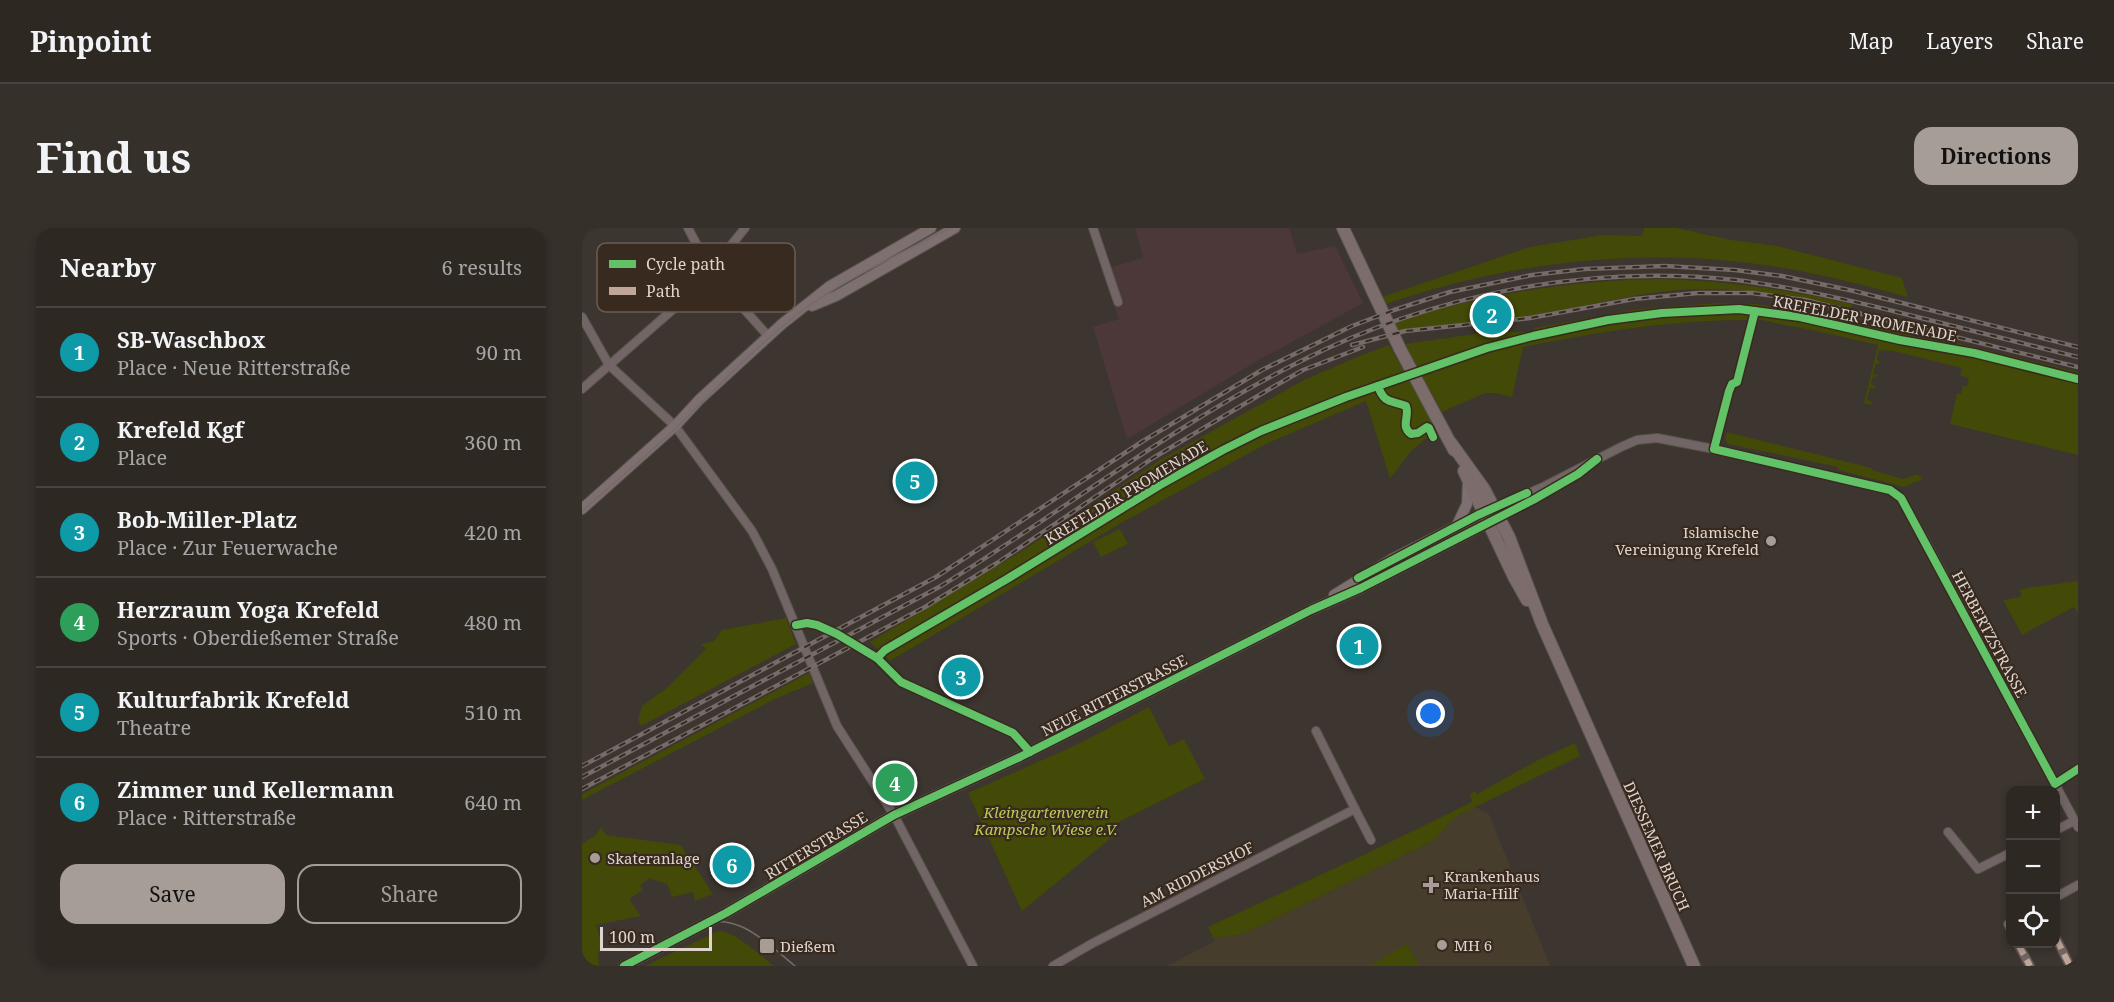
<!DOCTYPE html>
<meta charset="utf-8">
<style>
:root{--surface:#2e2823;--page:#36302b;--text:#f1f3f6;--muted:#a7a6a6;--line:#494441;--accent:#a69d96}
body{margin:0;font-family:"Noto Serif",serif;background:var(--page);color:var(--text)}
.controls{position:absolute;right:18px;bottom:18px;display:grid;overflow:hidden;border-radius:12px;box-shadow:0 3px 9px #0003}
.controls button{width:54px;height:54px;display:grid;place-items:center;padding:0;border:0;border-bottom:2px solid var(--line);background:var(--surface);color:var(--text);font:30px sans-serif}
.scale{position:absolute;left:18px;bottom:15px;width:112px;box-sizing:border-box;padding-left:6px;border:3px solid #dfd5ce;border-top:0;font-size:16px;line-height:21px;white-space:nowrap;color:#dfd5ce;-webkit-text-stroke:4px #382a1f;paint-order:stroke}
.you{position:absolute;left:849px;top:486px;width:21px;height:21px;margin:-15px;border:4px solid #fff;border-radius:50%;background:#1a73e8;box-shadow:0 0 0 9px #1a73e833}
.badge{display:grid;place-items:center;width:39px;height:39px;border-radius:50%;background:var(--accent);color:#fff;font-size:20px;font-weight:700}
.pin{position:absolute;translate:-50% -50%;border:3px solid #fff;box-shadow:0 2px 6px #0006}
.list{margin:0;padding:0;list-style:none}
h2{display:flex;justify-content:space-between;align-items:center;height:78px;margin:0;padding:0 24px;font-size:26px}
h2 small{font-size:20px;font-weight:400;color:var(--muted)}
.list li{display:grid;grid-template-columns:39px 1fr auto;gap:18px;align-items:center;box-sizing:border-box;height:90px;padding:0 24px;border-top:2px solid var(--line)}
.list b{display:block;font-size:22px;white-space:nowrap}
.list p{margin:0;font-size:20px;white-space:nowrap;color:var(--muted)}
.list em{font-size:20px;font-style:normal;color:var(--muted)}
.actions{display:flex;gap:12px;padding:18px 24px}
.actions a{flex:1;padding:14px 0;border:2px solid var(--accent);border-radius:18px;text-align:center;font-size:21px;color:var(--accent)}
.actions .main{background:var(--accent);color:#111}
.icon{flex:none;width:33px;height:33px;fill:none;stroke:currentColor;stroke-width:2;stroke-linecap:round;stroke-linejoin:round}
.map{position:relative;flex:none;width:1496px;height:738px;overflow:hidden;border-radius:18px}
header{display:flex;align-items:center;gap:36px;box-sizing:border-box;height:84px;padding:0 30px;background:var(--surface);border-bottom:2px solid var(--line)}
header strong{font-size:28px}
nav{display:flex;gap:33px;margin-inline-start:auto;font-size:21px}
.intro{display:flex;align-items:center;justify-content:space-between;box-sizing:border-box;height:144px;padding:0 36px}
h1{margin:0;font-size:42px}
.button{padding:15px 27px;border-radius:18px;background:var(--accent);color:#111;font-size:21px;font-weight:700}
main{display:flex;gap:36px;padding:0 36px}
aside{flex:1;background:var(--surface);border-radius:18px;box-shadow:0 3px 9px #0003}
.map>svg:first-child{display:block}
</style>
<header>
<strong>Pinpoint</strong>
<nav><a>Map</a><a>Layers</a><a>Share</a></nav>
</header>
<div class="intro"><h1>Find us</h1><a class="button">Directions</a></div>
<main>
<aside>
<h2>Nearby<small>6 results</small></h2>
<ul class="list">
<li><span class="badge" style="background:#0f9aa8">1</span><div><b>SB-Waschbox</b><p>Place · Neue Ritterstraße</p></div><em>90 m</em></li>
<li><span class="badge" style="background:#0f9aa8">2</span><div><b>Krefeld Kgf</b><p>Place</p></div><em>360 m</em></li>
<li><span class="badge" style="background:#0f9aa8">3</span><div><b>Bob-Miller-Platz</b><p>Place · Zur Feuerwache</p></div><em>420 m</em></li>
<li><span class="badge" style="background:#2e9e5b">4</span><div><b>Herzraum Yoga Krefeld</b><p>Sports · Oberdießemer Straße</p></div><em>480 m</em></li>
<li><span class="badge" style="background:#0f9aa8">5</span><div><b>Kulturfabrik Krefeld</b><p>Theatre</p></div><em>510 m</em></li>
<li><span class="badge" style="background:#0f9aa8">6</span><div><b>Zimmer und Kellermann</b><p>Place · Ritterstraße</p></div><em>640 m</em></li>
</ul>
<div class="actions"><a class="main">Save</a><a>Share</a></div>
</aside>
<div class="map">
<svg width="1496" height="738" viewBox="0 0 1496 738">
<rect width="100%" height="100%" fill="#3d352f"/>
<!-- industrial -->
<path fill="#4c3839" d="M553 0H707L715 26 753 18 781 75 675 133 545 211 511 99 537 91 519 42 561 30Z"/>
<!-- medical -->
<path fill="#473d2d" d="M893 579 907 586 968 738H585L633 713 631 710 657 707 670 702 853 612 873 589Z"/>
<!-- green -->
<g fill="#434906">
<path d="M1062 0H1094L1149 12 1195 18 1320 50 1326 69C1285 58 1243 47 1201 40 1065 17 928 33 798 78L794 71 948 19 1021 7 1060 8Z"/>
<path d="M1083 51C1146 53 1208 62 1270 76L1269 81C1218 69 1168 60 1115 61 1058 63 1003 79 948 88 904 95 860 96 816 102L813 94C901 66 990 52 1083 51Z"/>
<path d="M1135 75 1174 76 1225 84 1340 110 1374 115 1496 144V227L1368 196 1375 165 1379 166 1381 158H1385L1387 150 1378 147 1380 140 1311 123 1297 122 1295 132 1300 135 1294 136 1291 146 1297 148 1291 149 1289 156 1294 159 1293 161 1288 160 1285 171 1290 174 1289 177 1282 175 1296 117C1265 110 1233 102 1202 97 1193 95 1184 92 1175 92 1093 91 1022 103 941 119L930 169 912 165H903L860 184 823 116 906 104H952V100L1056 81Z"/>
<path d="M807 117 854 199 852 204 829 223 808 251 784 173 684 216 539 295 308 433 288 414 437 325 578 232 722 152 775 129Z"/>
<path d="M1145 204 1290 240V242L1321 251 1336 246 1341 251 1322 259 1256 242V239L1146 216 1143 210Z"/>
<path d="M538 301 546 316 519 329 511 314Z"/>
<path d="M1496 353V385L1492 379 1440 407 1421 372 1439 369 1438 361Z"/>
<path d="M204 390 214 416 59 498 56 492 60 478 86 459 124 421 119 416 132 413 140 402Z"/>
<path d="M227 445 231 455 191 472 0 572V566Z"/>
<path d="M567 479 587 518 602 511 623 551 533 596 534 606 440 683 386 565 494 517Z"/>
<path d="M993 515 998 528 873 589 853 612 670 702 657 707 631 710 626 699 792 622 890 574 888 566 893 563 895 566 956 532Z"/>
<path d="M19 599 24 607 99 617 131 666 113 673 111 664 90 669 85 656 67 650 58 658 61 662 47 671 59 688 14 697 21 721 16 724 17 738H5L0 736V616L14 607Z"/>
<path d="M136 703C152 702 179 728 192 738H63Z"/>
<path d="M825 716 838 738H787Z"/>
</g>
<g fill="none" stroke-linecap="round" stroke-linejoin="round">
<!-- minor casing -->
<g stroke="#59524c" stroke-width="10">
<g id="minor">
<path d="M106 0 129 44 186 108"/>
<path d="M511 0 536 74"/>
<path d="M0 89 27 137 93 198 170 303 190 341 255 498 312 587 391 738"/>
<path d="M0 161 112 63 163 0"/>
<path d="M912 280 961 259 1039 219 1055 212 1075 210 1132 221 1308 262 1319 270 1347 320 1496 599"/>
<path d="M917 290 972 258"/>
<path d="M214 397 225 395 235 397 255 406 295 430 319 454 431 505 448 524"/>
<path d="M1473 556 1496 541"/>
<path d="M773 581 789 612"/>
<path d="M1474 602 1492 593"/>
<path d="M1366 604 1396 641 1428 625"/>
<path d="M1474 669 1496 657"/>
<path d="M1428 694 1426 696 1428 700"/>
<path d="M1474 710 1488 738"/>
<path d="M1436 716 1448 738"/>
<path d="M471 738 511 715 773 581 734 503"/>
</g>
</g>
<!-- secondary casing -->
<g stroke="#59524c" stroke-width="12">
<g id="secondary">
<path d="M230 78 254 68 373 0"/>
<path d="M0 281 93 198 118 171 200 96 248 58 349 0"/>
<path d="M875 297 885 276 886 252"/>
<path d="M752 367 810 331 909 281"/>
<path d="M42 738 144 685 312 587 438 529 729 382 779 360 912 292"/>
</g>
</g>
<!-- primary casing -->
<g stroke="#59524c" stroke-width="14">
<g id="primary">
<path d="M761 0 818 121 872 222"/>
<path d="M869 215 902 261 927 309 960 396 1112 738"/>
<path d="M882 243 932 349 945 372"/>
</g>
</g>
<!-- minor -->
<use href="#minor" stroke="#726565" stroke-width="8"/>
<!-- secondary -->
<use href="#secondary" stroke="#7e6f70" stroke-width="10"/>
<!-- primary -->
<use href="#primary" stroke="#7c6c6c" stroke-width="12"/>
<!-- tram -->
<g stroke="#746b6a" stroke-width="1.5">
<path d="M0 283C31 256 63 229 93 201 133 162 172 120 217 85 263 50 317 27 368 0"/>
<path d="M38 738 119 697C155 682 187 717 213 738"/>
</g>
<!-- rail casing -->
<g stroke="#746b6a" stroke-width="4.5">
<g id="rail">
<path d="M770 117 823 103 948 90 1052 71 1116 65H1170L1223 72 1496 139"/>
<path d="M0 538 354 349 561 213 680 142 770 98 812 82 868 64 950 47 1003 41 1083 38 1153 42 1200 48 1272 63 1496 119"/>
<path d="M0 549 359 358C480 284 592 196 719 133 852 66 1005 36 1154 52 1211 59 1267 72 1323 86 1381 100 1438 115 1496 129"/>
<path d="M0 561 343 379 415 335 571 230 691 159 721 142 781 119"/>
</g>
</g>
<!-- rail -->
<use href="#rail" stroke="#382a1f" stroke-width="2" stroke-dasharray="7" stroke-linecap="butt"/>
<!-- quiet -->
<g stroke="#c0a59a" stroke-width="6" stroke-dasharray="12 6" stroke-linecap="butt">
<path d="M1426 696 1428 700"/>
<path d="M1474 710 1488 738"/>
<path d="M1436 716 1448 738"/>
</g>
<!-- cycleway casing -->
<g stroke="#382a1f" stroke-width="11">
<g id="cycleway">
<path d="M1173 83 1155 154 1150 156 1147 163 1132 221 1308 262 1319 270 1473 556 1496 541"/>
<path d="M796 158C802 176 809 172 824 178 828 189 818 198 829 206L836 205 845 199 847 200 851 209"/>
<path d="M776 350 896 287 945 265"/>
<path d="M214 397 225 395 235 397 255 406 295 430 319 454 431 505 448 524"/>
<path d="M295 430 303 422 425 351 578 257 641 222 679 203 764 169 905 120 951 108 1026 92 1080 85 1157 81 1218 89 1318 112 1392 125 1496 151"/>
<path d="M42 738 144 685 312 587 438 529 729 382 779 360 951 272 996 246 1015 231"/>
</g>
</g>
<!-- cycleway -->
<use href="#cycleway" stroke="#61c268" stroke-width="8"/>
</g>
<!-- markers -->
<g fill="#a69d96" stroke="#382a1f" stroke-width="2">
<circle cx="1189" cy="313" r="6"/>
<circle cx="13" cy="630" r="6"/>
<path d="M846 648h6v6h6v6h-6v6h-6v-6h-6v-6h6z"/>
<circle cx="860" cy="717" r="6"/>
<rect x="177" y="710" width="16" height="16" rx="3"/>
</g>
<g text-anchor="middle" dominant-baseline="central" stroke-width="4.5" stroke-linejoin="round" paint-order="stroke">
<!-- street labels -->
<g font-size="15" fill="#dfd5ce" stroke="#382a1f">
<text transform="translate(1283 90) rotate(11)">KREFELDER PROMENADE</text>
<text transform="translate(544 264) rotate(-31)">KREFELDER PROMENADE</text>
<text transform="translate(1408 406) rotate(62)">HERBERTZSTRASSE</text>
<text transform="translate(532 467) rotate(-27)">NEUE RITTERSTRASSE</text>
<text transform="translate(234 617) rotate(-31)">RITTERSTRASSE</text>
<text transform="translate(1075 618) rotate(66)">DIESSEMER BRUCH</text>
<text transform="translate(615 646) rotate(-27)">AM RIDDERSHOF</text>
</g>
<!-- poi labels -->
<g font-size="15" fill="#dfd5ce" stroke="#382a1f" text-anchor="start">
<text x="1177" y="304" text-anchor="end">Islamische<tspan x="1177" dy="17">Vereinigung Krefeld</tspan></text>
<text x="25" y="630">Skateranlage</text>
<text x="862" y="648">Krankenhaus<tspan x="862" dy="17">Maria-Hilf</tspan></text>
<text x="872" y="717">MH 6</text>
<text x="198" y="718">Dießem</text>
</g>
<!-- park labels -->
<g font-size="15" font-style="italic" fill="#bac956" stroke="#382a1f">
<text x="464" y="584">Kleingartenverein<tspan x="464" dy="17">Kampsche Wiese e.V.</tspan></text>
</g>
</g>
<!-- legend -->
<rect x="15" y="15" width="198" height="69" rx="9" fill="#382a1f" stroke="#6a5d54" stroke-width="1.5"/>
<rect x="27" y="32" width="27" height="8" fill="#61c268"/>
<rect x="27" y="59" width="27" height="8" fill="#c0a59a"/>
<g font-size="16" fill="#dfd5ce">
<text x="64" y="42">Cycle path</text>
<text x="64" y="69">Path</text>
</g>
</svg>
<div class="controls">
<button>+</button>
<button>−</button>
<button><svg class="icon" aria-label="locate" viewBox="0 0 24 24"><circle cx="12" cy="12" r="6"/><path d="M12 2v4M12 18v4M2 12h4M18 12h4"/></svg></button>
</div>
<div class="scale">100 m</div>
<div class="you"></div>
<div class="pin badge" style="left:777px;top:418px;background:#0f9aa8">1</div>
<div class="pin badge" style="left:910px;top:87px;background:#0f9aa8">2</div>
<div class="pin badge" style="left:379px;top:449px;background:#0f9aa8">3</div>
<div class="pin badge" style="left:313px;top:555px;background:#2e9e5b">4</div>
<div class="pin badge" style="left:333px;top:253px;background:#0f9aa8">5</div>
<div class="pin badge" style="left:150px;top:637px;background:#0f9aa8">6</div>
</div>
</main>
